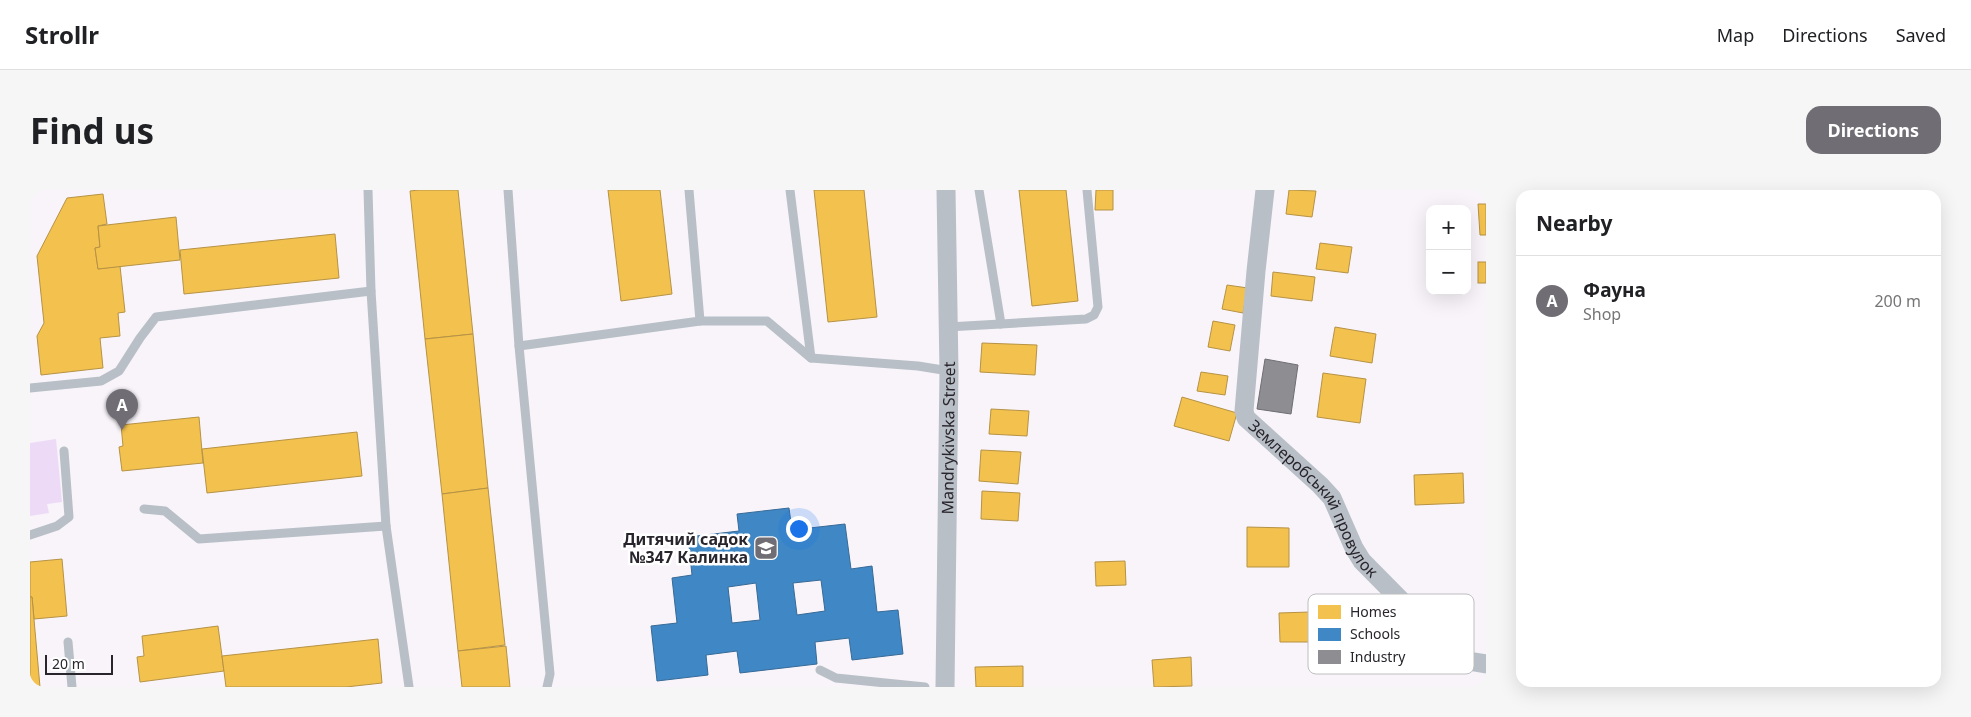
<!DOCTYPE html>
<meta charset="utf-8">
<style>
:root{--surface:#fff;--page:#f6f6f6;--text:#202124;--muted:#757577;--line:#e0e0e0;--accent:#716d74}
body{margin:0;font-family:"Noto Sans",sans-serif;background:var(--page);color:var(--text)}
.controls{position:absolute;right:15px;top:15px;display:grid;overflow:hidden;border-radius:10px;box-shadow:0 5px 20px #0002}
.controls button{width:45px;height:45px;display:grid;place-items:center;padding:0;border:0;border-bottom:1px solid var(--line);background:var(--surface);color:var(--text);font:25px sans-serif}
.scale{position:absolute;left:15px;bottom:12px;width:68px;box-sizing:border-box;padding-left:5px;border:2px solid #29252c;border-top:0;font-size:14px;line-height:18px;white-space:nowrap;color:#29252c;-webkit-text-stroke:4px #fff;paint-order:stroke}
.you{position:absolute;left:768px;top:338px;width:18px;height:18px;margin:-12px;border:4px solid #fff;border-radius:50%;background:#1a73e8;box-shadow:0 0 0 8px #1a73e833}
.badge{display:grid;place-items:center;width:32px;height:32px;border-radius:50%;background:var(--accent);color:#fff;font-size:16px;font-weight:700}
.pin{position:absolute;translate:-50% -41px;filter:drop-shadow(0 1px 2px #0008)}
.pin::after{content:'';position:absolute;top:26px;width:18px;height:15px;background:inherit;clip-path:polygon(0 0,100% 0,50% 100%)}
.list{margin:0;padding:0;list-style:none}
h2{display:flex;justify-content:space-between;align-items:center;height:65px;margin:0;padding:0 20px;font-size:21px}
h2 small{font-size:16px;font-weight:400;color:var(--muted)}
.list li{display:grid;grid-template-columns:32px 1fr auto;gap:15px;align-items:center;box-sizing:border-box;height:90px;padding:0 20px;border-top:1px solid var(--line)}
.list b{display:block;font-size:19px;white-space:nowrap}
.list p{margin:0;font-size:16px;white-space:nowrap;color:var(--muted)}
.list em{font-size:16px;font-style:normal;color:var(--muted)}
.map{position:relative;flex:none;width:1456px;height:497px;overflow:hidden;border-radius:15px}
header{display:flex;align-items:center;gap:30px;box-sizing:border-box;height:70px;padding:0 25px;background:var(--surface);border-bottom:1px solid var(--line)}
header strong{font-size:24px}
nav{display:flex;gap:28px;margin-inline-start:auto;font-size:18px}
.intro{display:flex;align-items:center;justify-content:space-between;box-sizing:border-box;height:120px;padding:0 30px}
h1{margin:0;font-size:35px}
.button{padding:12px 22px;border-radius:15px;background:var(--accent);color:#fff;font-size:18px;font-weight:700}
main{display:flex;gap:30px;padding:0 30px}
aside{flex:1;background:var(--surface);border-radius:15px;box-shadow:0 5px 20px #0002}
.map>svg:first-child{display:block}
</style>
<header>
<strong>Strollr</strong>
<nav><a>Map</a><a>Directions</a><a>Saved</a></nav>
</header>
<div class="intro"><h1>Find us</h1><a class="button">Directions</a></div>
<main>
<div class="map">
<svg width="1456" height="497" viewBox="0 0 1456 497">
<rect width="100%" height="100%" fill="#f8f4fa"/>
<!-- green -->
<path fill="#eddaf7" d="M26 249 32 312 17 314 19 323 0 326V253Z"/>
<!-- homes -->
<g fill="#f2c14e" stroke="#b69244">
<path d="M389 0H428L443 144 395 149 380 1Z"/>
<path d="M578 0H630L642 104 591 111Z"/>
<path d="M784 0H834L847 127 798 132Z"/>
<path d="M989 0H1036L1048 111 1002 116Z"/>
<path d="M1066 0H1083V20H1065Z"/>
<path d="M1259 0 1286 1 1282 27 1256 24Z"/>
<path d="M73 4 77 34 68 36 70 57 65 58 68 79 90 76 95 122 88 123 90 146 70 148 73 178 11 185 7 146 14 133 7 66 37 8Z"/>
<path d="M1448 14H1456V45H1450Z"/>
<path d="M146 27 150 70 68 79 65 58 70 57 68 36Z"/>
<path d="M305 44 309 88 154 104 150 60Z"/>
<path d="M1290 53 1322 57 1318 83 1286 79Z"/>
<rect x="1448" y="72" width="8" height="21"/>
<path d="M1243 82 1285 87 1282 111 1241 106Z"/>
<path d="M1197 95 1218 98 1213 123 1192 119Z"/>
<path d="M1183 131 1205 135 1200 161 1178 157Z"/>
<path d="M1305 137 1346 144 1342 173 1300 166Z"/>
<path d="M443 144 458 298 412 304 395 149Z"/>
<path d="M952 153 1007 155 1005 185 950 182Z"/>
<path d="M1171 182 1198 186 1195 205 1167 201Z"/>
<path d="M1293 183 1336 189 1330 233 1287 227Z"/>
<path d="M1152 207 1207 223 1199 251 1144 236Z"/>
<path d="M961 219 999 221 997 246 959 244Z"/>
<path d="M169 227 173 273 92 281 89 257 93 256 91 235Z"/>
<path d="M327 242 332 286 177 303 172 259Z"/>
<path d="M951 260 991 262 988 294 949 291Z"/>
<path d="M1433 283 1434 313 1385 315 1384 285Z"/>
<path d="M458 298 475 455 428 461 412 304Z"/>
<path d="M952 301 990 303 988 331 951 329Z"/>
<path d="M1217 337 1259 338V377H1217Z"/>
<path d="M32 369 37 426 4 429 2 407H0V372Z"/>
<path d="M1095 371 1096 395 1066 396 1065 372Z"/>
<path d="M0 407H2L10 497H0Z"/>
<path d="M1280 422 1281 452H1250L1249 423Z"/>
<path d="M188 436 194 481 110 492 107 467 114 466 112 446Z"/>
<path d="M348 449 352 493 316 497H196L192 466Z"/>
<path d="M476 456 480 497H432L428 461Z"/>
<path d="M1161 467 1162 496 1124 497 1122 470Z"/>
<path d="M993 476V497H946L945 477Z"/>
</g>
<!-- schools -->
<path fill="#3f88c5" stroke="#386a97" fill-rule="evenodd" d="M759 318 762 340 815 334 821 379 842 376 847 422 868 420 873 464 822 470 819 448 785 452 787 474 710 483 707 461 676 465 678 485 627 491 621 436 647 433 642 388 662 385 658 347 709 341 707 324ZM791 390 795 421 767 425 763 393ZM726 393 730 430 702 433 698 397Z"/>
<!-- industry -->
<path fill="#8d8d92" stroke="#6f6e73" d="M1235 169 1268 175 1261 224 1227 219Z"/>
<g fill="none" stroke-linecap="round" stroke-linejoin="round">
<!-- service -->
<g stroke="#b8bfc7" stroke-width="9">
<path d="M338 0 341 101 356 336 379 497"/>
<path d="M478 0 489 156 520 484 517 497"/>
<path d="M760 0 781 168"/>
<path d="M949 0 971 134"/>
<path d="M670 131H737L781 168 888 176 919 181"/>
<path d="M918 137 1056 129 1064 125 1068 117 1057 0"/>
<path d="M489 156 670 131 659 0"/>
<path d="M0 198 71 191 89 181 110 148 126 127 341 101"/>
<path d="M114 319 135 321 169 349 356 336"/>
<path d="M0 345 27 336 39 327 34 261"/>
<path d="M38 452 42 497"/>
<path d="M790 480 806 488 895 497"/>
</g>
<!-- minor -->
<g stroke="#b8bfc7" stroke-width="19">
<path id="s1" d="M1235 0 1226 81 1214 221 1216 228 1290 295 1302 308 1324 358 1332 371 1421 461 1432 470 1456 474"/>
<path id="s2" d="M915 497 919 181 916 0"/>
</g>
</g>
<!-- icons -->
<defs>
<g id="school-square" transform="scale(1.25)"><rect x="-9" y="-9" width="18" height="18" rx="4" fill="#716d74" stroke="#fff"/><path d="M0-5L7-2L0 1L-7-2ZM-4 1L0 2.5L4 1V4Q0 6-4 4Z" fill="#fff"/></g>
</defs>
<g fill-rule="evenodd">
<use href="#school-square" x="736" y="358"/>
</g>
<g text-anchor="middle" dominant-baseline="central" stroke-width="5" stroke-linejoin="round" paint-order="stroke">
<!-- street labels -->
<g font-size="16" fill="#29252c" stroke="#fff">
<text stroke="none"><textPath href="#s2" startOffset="249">Mandrykivska Street</textPath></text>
<text stroke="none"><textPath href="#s1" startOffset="336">Землеробський провулок</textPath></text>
</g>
<!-- poi labels -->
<g font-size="16" font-weight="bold" fill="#29252c" stroke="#fff" text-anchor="end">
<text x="718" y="349">Дитячий садок<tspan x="718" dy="18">№347 Калинка</tspan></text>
</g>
</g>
<!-- legend -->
<rect x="1278" y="404" width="166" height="80" rx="8" fill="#fff" stroke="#bfbec0" stroke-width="1"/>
<rect x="1288" y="415" width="23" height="14" fill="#f2c14e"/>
<rect x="1288" y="438" width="23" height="13" fill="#3f88c5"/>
<rect x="1288" y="460" width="23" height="14" fill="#8d8d92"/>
<g font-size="14" fill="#29252c">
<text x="1320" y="427">Homes</text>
<text x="1320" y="449">Schools</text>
<text x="1320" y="472">Industry</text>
</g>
</svg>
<div class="controls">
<button>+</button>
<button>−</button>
</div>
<div class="scale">20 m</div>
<div class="you"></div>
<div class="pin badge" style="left:92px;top:240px">A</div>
</div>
<aside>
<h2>Nearby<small></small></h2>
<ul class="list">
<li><span class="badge">A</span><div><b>Фауна</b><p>Shop</p></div><em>200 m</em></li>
</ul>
</aside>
</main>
